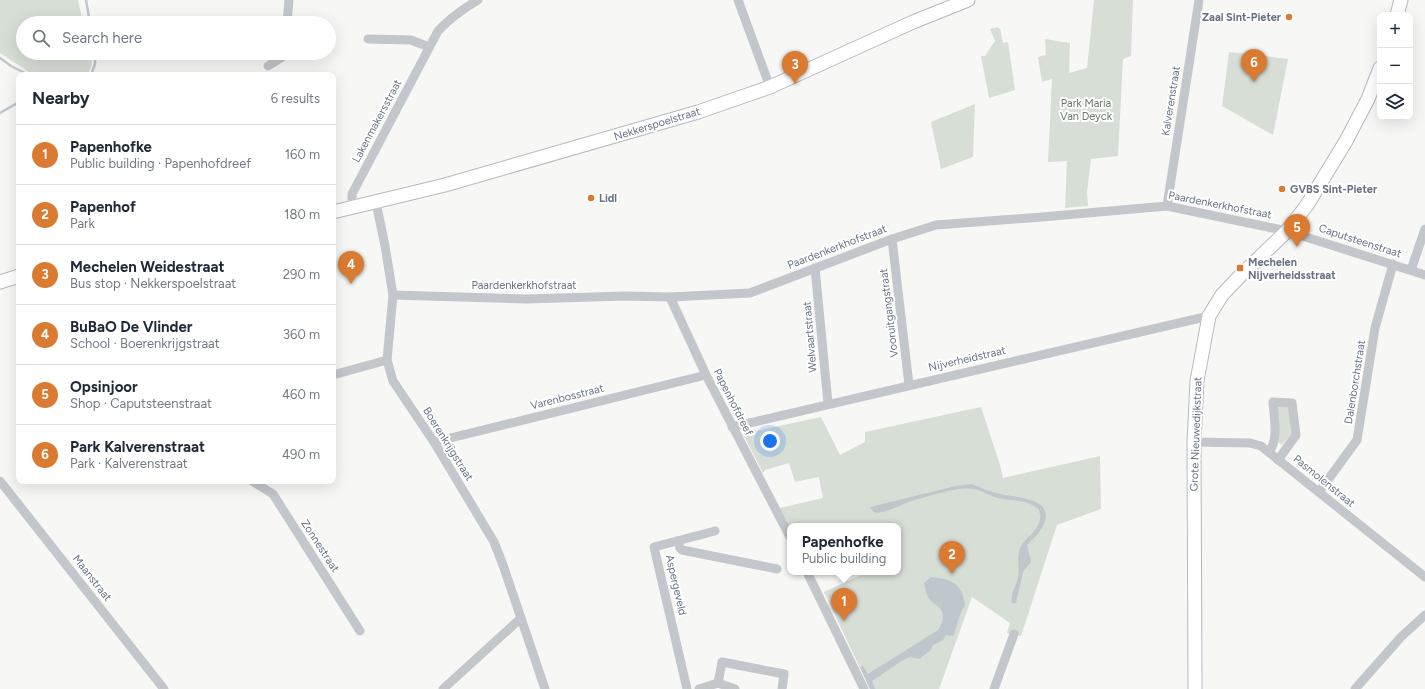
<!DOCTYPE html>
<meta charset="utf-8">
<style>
:root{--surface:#fff;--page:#f6f6f7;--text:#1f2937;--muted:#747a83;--line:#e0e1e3;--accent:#da7b31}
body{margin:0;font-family:Figtree,sans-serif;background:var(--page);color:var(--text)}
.controls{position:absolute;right:12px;top:12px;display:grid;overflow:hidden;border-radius:8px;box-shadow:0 4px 16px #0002}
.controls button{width:36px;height:36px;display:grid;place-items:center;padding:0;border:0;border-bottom:1px solid var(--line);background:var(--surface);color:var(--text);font:20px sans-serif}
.you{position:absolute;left:770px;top:441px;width:14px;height:14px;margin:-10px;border:3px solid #fff;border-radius:50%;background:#1a73e8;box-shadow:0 0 0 6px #1a73e833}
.badge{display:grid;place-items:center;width:26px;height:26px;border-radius:50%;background:var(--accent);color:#fff;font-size:13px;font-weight:700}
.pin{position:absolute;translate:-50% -33px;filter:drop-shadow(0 1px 2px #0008)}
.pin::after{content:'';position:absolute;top:21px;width:14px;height:12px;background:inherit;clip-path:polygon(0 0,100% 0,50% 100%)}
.popup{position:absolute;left:787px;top:523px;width:114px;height:52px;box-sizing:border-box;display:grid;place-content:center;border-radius:8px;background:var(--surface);filter:drop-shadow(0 1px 3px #0005);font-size:13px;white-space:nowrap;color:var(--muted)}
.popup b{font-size:15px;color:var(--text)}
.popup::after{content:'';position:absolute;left:50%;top:100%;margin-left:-8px;border:8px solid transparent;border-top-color:var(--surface)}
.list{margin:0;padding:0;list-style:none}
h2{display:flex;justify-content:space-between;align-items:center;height:52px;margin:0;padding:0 16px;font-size:17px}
h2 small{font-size:13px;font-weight:400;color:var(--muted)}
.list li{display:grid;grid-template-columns:26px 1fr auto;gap:12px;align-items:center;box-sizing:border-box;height:60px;padding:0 16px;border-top:1px solid var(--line)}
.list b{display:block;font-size:15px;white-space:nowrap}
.list p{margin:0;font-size:13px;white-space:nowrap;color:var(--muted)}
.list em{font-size:13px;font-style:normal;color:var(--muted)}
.icon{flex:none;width:22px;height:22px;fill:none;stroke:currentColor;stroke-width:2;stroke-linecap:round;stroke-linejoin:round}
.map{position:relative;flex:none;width:1425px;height:689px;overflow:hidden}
.search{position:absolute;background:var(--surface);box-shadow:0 4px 16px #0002;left:16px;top:16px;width:320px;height:44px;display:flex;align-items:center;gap:10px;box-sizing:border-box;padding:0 14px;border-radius:22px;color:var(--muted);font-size:15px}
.panel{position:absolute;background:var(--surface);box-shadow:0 4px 16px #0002;left:16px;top:72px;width:320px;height:412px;border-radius:8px}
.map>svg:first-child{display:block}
</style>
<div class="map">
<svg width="1425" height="689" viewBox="0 0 1425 689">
<rect width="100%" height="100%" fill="#f7f7f5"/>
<!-- green -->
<g fill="#d7ded6">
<path d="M0 0H78L83 23H23V53H90L92 64 88 74 33 75 0 53Z"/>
<path d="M1094 0H1133L1131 56 1123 59 1118 156 1091 159 1087 192 1088 206 1065 208 1067 161 1048 162 1052 79 1042 82 1038 57 1046 55 1045 39 1070 43 1069 73 1087 68Z"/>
<path d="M998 27 999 29 1000 28 1003 43 1008 42 1015 90 989 98 981 56H985L995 41 990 29Z"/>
<path d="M1229 52 1288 59 1273 135 1222 106Z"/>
<path d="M975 104 973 157 941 169 931 122Z"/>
<path d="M1278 405 1289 407 1291 434 1282 445 1278 442Z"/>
<path d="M981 407 1000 465 1003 478 1100 456 1101 509 1057 525 1021 636 1007 633 1010 623 972 597 939 689H870L824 592 867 572H898V558L901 556 898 552V526H879L877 523 870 526H790V528L780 508 823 498 819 477 795 482 789 463 765 470 763 473 743 434 821 417 840 455 865 442V432Z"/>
</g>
<!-- water -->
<g fill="#bfc6cc">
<path d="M971 484C981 487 990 492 1000 494 1017 498 1057 498 1043 526 1040 533 1032 539 1027 545L1031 562 1023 572 1016 603H1012C1010 594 1017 585 1018 577 1020 566 1016 560 1020 549 1024 538 1039 531 1040 519 1041 516 1039 512 1039 509 1023 498 1015 502 998 498 990 496 983 491 975 489 958 486 932 495 915 500 905 502 882 516 874 512 874 512 870 508 870 507L956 486Z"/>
<path d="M931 577C952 579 963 584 965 606 958 614 958 626 953 636L946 635 943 640 933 645 930 651 919 659 910 657 903 660 872 681 875 689H870L860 667 863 666 868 674 938 630C944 622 946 612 936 605 935 604 932 602 931 601 926 596 926 589 924 583Z"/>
</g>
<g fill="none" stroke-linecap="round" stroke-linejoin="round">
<!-- stream -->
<g stroke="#bfc6cc" stroke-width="2.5">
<path d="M86 0 90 23"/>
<path d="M0 58 11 66 29 75"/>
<path d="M91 75 95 64V53"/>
<path d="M0 113 19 102"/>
</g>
<!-- secondary casing -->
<g stroke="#b6b9be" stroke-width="15">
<g id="secondary">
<path d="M1397 15 1401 0"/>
<path d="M333 212 445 185 698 112 770 87 913 22 968 0"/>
<path d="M0 282 19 276"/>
<path d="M1195 689 1194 442 1197 381 1209 316 1222 295 1239 277 1287 231 1307 205 1346 141 1368 99 1380 68"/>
</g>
</g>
<!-- street -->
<g stroke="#c3c6ca" stroke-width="9">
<path d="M738 0 770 87"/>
<path d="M287 23 289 0"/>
<path d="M368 39 411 40 429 47"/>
<path d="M268 66 281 58 284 53"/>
<path d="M376 202 385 246 393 295 387 360 393 381 434 442 494 542 503 565 545 689"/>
<path d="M1167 206 1199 0"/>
<path d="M352 207V194L438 31C450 18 463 9 478 0"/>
<path d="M892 239 909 385"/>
<path d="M815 268 828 403"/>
<path d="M1411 270 1425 229"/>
<path d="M393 295 527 299 625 296 670 297 750 293 892 239 936 225 1042 217 1167 206 1287 231 1425 275"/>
<path d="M670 297 706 375 790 537"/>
<path d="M333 375 387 360"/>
<path d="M732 427 1209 316"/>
<path d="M434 442 706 375"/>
<path d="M1194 442 1250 443 1261 446 1425 577"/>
<path d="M1269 452C1279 439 1274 418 1273 402L1292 403 1296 435 1278 460"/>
<path d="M0 481 164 689"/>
<path d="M252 481 273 494 360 631"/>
<path d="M1319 492 1357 440 1375 328 1393 264"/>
<path d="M678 541 680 548 682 550 777 569"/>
<path d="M807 572 864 689"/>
<path d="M718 683 722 662 784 674 782 689"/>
<path d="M443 689 521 618"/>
<path d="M687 689 654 547 715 531"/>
<path d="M699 689 718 683 735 689"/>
<path d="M994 689 1014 634"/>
<path d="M1355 689 1401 637 1425 615"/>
</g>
<!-- secondary -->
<use href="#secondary" stroke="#fff" stroke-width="13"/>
</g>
<!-- markers -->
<g fill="#da7b31" stroke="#fff" stroke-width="1.5">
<circle cx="1289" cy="17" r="4"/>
<circle cx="1282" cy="189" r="4"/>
<circle cx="591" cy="198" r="4"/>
<rect x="1236" y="264" width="8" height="8" rx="2"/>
</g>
<g text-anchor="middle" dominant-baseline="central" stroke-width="4" stroke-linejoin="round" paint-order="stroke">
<!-- poi labels -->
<g font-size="11" font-weight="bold" fill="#687284" stroke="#fff" text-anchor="start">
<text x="1281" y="17" text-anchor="end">Zaal Sint-Pieter</text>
<text x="1290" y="189">GVBS Sint-Pieter</text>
<text x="599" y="198">Lidl</text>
<text x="1248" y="262">Mechelen<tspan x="1248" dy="13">Nijverheidsstraat</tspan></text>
</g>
<!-- street labels -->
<g font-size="11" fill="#687284" stroke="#fff">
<text transform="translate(1171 101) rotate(-81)">Kalverenstraat</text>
<text transform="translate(377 121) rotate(-62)">Lakenmakersstraat</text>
<text transform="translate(657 124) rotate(-17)">Nekkerspoelstraat</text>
<text transform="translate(1220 205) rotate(11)">Paardenkerkhofstraat</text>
<text transform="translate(1360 241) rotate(18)">Caputsteenstraat</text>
<text transform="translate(837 247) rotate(-21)">Paardenkerkhofstraat</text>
<text x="524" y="285">Paardenkerkhofstraat</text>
<text transform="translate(889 313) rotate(-97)">Vooruitgangstraat</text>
<text transform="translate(810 337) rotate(-95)">Welvaartstraat</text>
<text transform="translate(967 359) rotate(-13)">Nijverheidstraat</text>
<text transform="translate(1355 382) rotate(-81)">Dalenborchstraat</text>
<text transform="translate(567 397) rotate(-14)">Varenbosstraat</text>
<text transform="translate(733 402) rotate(63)">Papenhofdreef</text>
<text transform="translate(1196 434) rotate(-88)">Grote Nieuwedijkstraat</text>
<text transform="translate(448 444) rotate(58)">Boerenkrijgstraat</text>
<text transform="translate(1324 481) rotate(39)">Pasmolenstraat</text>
<text transform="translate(320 546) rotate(57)">Zonnestraat</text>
<text transform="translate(92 578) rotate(52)">Maanstraat</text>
<text transform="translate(676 585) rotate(77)">Aspergeveld</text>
</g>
<!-- park labels -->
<g font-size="11" fill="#667b66" stroke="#fff">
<text x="1086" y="103">Park Maria<tspan x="1086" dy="13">Van Deyck</tspan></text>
</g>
</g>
</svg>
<div class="controls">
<button>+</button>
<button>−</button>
<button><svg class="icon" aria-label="layers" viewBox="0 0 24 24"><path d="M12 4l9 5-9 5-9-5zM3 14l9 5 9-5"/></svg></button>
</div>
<div class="you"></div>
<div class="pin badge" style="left:844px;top:621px">1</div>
<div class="popup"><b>Papenhofke</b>Public building</div>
<div class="pin badge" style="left:952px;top:574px">2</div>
<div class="pin badge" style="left:795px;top:84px">3</div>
<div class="pin badge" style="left:351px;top:284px">4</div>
<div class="pin badge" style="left:1297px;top:247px">5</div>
<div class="pin badge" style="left:1254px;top:82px">6</div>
<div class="search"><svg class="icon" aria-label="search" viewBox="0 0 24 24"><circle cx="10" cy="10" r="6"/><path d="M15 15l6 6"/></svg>Search here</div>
<section class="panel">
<h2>Nearby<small>6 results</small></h2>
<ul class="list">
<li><span class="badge">1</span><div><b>Papenhofke</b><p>Public building · Papenhofdreef</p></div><em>160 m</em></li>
<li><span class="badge">2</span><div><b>Papenhof</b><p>Park</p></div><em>180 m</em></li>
<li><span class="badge">3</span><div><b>Mechelen Weidestraat</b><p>Bus stop · Nekkerspoelstraat</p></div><em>290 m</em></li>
<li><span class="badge">4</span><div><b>BuBaO De Vlinder</b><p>School · Boerenkrijgstraat</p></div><em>360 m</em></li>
<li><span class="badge">5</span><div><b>Opsinjoor</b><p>Shop · Caputsteenstraat</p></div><em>460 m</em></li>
<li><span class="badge">6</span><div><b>Park Kalverenstraat</b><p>Park · Kalverenstraat</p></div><em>490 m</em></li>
</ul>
</section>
</div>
